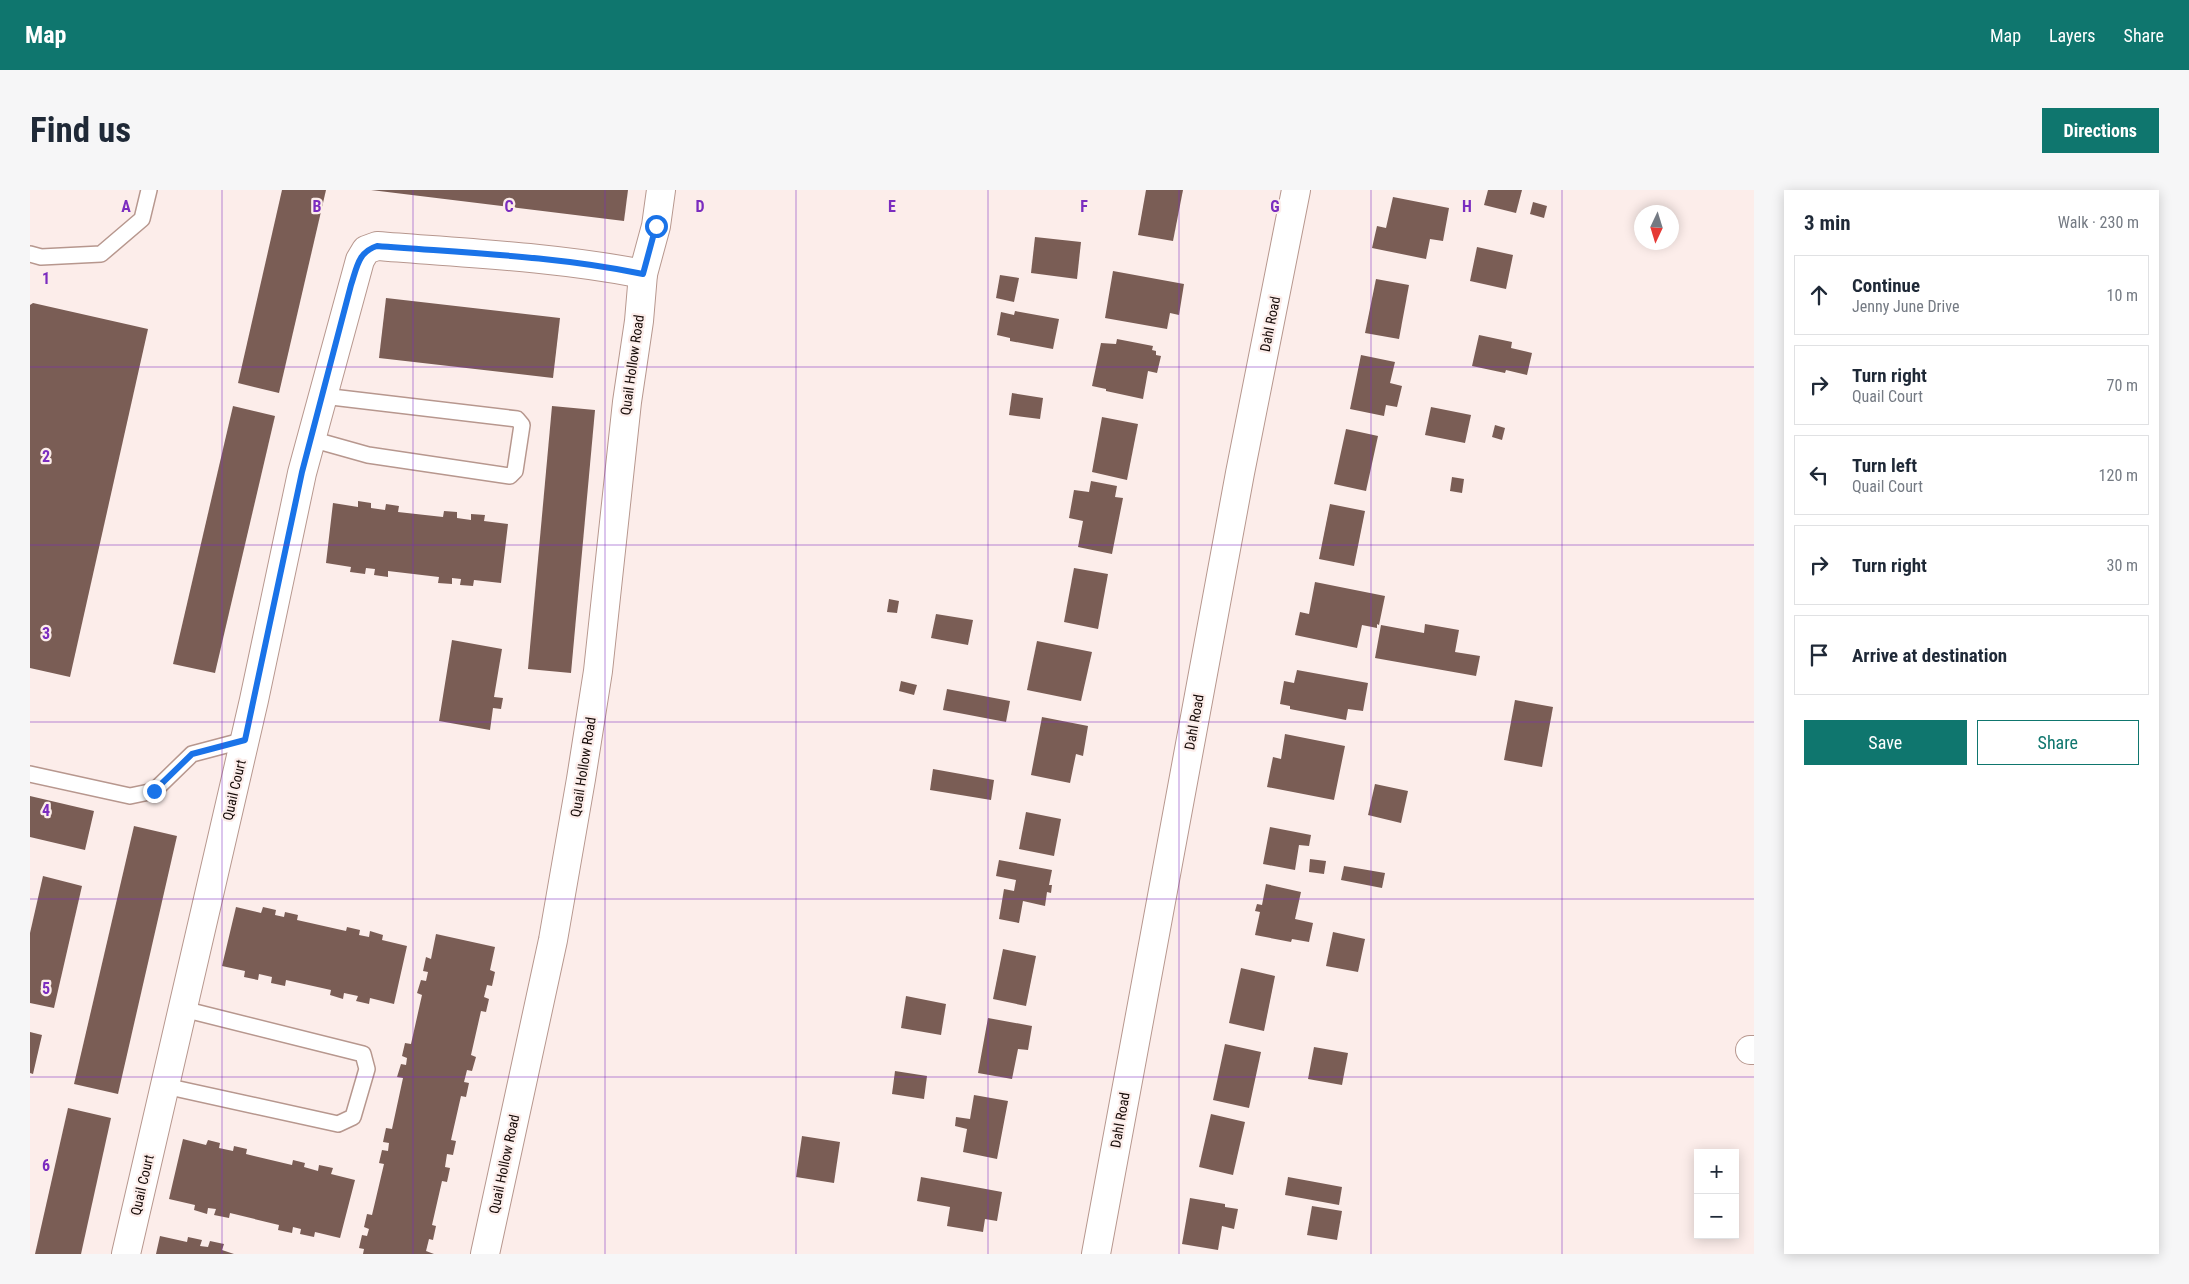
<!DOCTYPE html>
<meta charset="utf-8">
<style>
:root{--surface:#fff;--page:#f6f6f7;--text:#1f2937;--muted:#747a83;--line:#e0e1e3;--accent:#0f766e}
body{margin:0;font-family:"Roboto Condensed",sans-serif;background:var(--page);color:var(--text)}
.controls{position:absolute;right:15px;bottom:15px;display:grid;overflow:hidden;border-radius:0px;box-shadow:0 2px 12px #0003}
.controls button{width:45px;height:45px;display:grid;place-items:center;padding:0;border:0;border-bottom:1px solid var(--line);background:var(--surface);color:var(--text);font:25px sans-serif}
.compass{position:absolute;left:1604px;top:15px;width:45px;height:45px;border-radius:50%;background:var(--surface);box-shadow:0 2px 12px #0003;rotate:184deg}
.stop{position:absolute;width:15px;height:15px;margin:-11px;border:4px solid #1a73e8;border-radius:50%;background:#fff}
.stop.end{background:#1a73e8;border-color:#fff;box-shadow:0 1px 5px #0008}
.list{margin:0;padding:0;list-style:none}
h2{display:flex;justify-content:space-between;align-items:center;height:65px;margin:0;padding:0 20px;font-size:21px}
h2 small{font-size:16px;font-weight:400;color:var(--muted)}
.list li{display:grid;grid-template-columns:32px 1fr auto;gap:15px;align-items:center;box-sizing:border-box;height:80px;margin:0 10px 10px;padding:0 10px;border:1px solid var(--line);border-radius:0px}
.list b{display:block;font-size:19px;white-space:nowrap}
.list p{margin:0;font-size:16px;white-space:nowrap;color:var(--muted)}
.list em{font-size:16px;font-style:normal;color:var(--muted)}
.actions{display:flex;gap:10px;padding:15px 20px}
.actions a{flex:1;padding:11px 0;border:1px solid var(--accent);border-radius:0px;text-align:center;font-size:18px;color:var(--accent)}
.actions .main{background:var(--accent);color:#fff}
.icon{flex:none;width:28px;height:28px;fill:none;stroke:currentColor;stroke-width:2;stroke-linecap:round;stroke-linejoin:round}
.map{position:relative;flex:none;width:1724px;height:1064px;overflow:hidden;border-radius:0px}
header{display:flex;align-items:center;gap:30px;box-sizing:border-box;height:70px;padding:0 25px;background:var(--accent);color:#fff}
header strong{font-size:24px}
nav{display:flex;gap:28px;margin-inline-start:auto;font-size:18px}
.intro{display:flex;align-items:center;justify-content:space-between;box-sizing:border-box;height:120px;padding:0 30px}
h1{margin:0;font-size:35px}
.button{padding:12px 22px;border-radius:0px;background:var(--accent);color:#fff;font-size:18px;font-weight:700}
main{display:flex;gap:30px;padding:0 30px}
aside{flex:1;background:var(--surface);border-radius:0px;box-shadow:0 2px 12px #0003}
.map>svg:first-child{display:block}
</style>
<header>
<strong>Map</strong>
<nav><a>Map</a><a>Layers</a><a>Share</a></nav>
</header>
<div class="intro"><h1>Find us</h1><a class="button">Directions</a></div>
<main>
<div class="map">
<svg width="1724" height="1064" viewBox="0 0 1724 1064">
<rect width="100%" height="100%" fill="#fcedea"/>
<!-- building -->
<g fill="#7a5d55">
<path d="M252 0H296L249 203 208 193Z"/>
<path d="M341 0H598L594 31Z"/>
<path d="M1116 0H1153L1143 51 1108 45Z"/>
<path d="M1458 0H1492L1486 23 1454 15Z"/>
<path d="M1363 7 1419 18 1413 51 1400 49 1396 69 1342 58 1347 36 1356 38Z"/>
<path d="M1503 12 1517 16 1514 28 1500 24Z"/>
<path d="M1005 47 1051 52 1047 89 1001 83Z"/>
<path d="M1447 57 1483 65 1476 99 1440 91Z"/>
<path d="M1083 81 1154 94 1149 125 1140 123 1137 139 1075 128Z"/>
<path d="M970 85 989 88 984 112 966 108Z"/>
<path d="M1346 89 1379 95 1369 149 1335 143Z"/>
<path d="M356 108 530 128 523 188 349 168Z"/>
<path d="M3 113 118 139 40 487 0 478V115Z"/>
<path d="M985 121 1029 129 1023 159 980 151V148L967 145 971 122 984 125Z"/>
<path d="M1449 145 1482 152 1481 158 1502 163 1497 185 1476 180 1475 183 1442 176Z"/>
<path d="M1087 149 1123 156 1122 160 1126 161V165L1131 166 1127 183 1118 181 1113 209 1076 201V199L1062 196 1071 153 1086 154Z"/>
<path d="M1331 165 1365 172 1360 193 1372 196 1367 217 1356 215 1354 226 1320 219Z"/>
<path d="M982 203 1013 208 1010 229 979 225Z"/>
<path d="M203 216 245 226 185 483 143 474Z"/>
<path d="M522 216 565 220 541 483 498 479Z"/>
<path d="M1401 217 1441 225 1435 253 1395 245Z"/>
<path d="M1072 227 1108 234 1097 290 1062 282Z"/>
<path d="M1465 235 1475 238 1472 250 1462 247Z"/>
<path d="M1316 239 1348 246 1336 301 1304 294Z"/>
<path d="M1422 287 1434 289 1432 303 1420 301Z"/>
<path d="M1061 291 1087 296 1085 307 1093 308 1082 364 1048 357 1053 331 1039 328 1044 300 1059 302Z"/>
<path d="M328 311 341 313V318L355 320 356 314 369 316 368 322 413 327 414 321 427 322V328L441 330V324L455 325 454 331 478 334 471 393 444 390 443 396 430 395 431 389 422 388V394L408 393 409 387 358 381V387L344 385 345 379 336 378 335 384 320 382 321 377 296 373 303 313 328 317Z"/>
<path d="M1300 314 1335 321 1324 376 1289 369Z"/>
<path d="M1044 378 1078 384 1068 439 1034 432Z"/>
<path d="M1285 392 1355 406 1349 435 1347 434V438L1332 435 1327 458 1265 445 1270 422 1279 424Z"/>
<path d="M859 409 869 411 867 423 857 422Z"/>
<path d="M906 424 943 430 938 455 901 448Z"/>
<path d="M1395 434 1429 440 1425 462 1450 466 1446 486 1345 468 1351 435 1394 443Z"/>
<path d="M422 450 472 459 464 507 473 508 471 519 463 518 460 540 409 531Z"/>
<path d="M1007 451 1062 462 1051 511 997 500Z"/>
<path d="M1267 480 1338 493 1333 521 1318 519 1316 530 1260 519V516L1250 514 1254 491 1264 493Z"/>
<path d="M871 491 887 495 884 505 869 501Z"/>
<path d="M917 499 980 511 976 532 913 520Z"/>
<path d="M1485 510 1523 517 1512 577 1474 570Z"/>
<path d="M1012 527 1058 536 1053 566 1046 564 1040 593 1001 585Z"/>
<path d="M1255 544 1315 556 1304 610 1237 597 1243 567 1251 569Z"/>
<path d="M903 579 964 590 961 610 900 600Z"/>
<path d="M1345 594 1378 601 1371 633 1338 625Z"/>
<path d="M0 606 64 621 55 660 0 647Z"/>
<path d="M996 622 1031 629 1024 666 989 659Z"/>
<path d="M104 636 147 646 88 904 44 894Z"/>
<path d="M1240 637 1281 645 1279 656 1269 655 1265 680 1233 674Z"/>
<path d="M1280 669 1296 671 1294 684 1279 682Z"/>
<path d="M969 670 1022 680 1019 695H1022L1021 703 1017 702 1015 716 993 711 989 733 969 729 974 699 984 701 986 690 966 686Z"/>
<path d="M1314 676 1355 683 1352 698 1311 690Z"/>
<path d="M13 686 52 696 24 818 0 813V743Z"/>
<path d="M1236 694 1271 702 1265 729 1283 733 1279 752 1262 749 1261 752 1225 745 1230 722 1225 721 1227 714 1232 715Z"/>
<path d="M206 717 231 723 233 717 246 720 245 725 254 727 255 722 268 725 267 730 316 741 317 737 330 740 329 745 339 747 340 741 353 745 352 750 377 756 364 814 340 808 339 814 326 811 328 806 314 803 313 809 300 805 301 800 256 790 255 796 241 793 242 787 229 784 228 790 214 787 215 781 192 776Z"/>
<path d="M1303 742 1335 749 1328 782 1296 776Z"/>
<path d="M406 744 465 757 460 780 465 782 462 796 457 795 454 807 459 809 456 822 451 821 441 865 446 867 442 881 437 880 434 892 439 893 436 907 431 906 421 950 426 951 423 965 417 964 415 977 420 978 417 992 412 991 402 1035 406 1036 403 1050 399 1049 396 1061 404 1064H333L334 1059 329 1058 332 1045 337 1046 339 1039 334 1037 337 1024 342 1025 354 974 349 973 352 960 358 961 359 953 353 952 356 938 362 939 373 888 367 887 371 874 376 875 377 868 372 866 375 853 381 854 392 805 387 803 391 790 396 791 398 782 393 781 396 767 401 769Z"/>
<path d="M973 759 1006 766 996 816 963 809Z"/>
<path d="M1211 778 1245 786 1234 841 1199 833Z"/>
<path d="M876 806 916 814 911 845 871 838Z"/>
<path d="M958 828 1002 836 998 860 988 859 982 889 948 883Z"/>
<path d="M0 842 12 845 3 884 0 883Z"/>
<path d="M1195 854 1231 862 1219 918 1183 910Z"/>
<path d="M1284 857 1318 863 1312 895 1278 889Z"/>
<path d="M865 881 897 886 894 909 862 904Z"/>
<path d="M944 905 978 911 967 969 933 962 937 939 925 936 926 927 940 929Z"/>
<path d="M38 918 81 928 51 1064H5Z"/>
<path d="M1181 924 1215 932 1203 985 1169 977Z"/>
<path d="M772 946 810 952 804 993 766 987Z"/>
<path d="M153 949 176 955 178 950 190 953 189 958 203 961 204 956 217 959 216 964 262 975 263 970 275 973 274 977 288 981 289 975 303 978 301 984 325 990 310 1048 285 1042 284 1047 270 1044 271 1039 263 1037 262 1043 248 1040 249 1035 200 1023 199 1028 184 1025 186 1019 178 1018 177 1024 164 1020 165 1015 139 1009Z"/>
<path d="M891 987 972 1002 967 1031 955 1029 953 1042 917 1036 920 1017 887 1011Z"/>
<path d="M1258 987 1312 997 1309 1015 1255 1005Z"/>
<path d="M1160 1008 1195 1014V1017L1208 1019 1204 1039 1192 1036 1188 1060 1152 1054Z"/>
<path d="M1282 1016 1312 1021 1307 1050 1277 1045Z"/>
<path d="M130 1046 157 1052 158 1047 172 1050 170 1056 178 1057 180 1051 194 1054 192 1060 204 1064H126Z"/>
</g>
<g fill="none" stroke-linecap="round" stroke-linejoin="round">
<!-- lane casing -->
<g stroke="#b7978e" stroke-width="18">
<g id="lane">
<path d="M0 64 11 67 71 64 112 29 119 0"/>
<path d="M281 249 338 265 480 286 485 281 492 235 487 229 293 206"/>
<path d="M0 584 100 606 124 601 162 564 215 550"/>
<path d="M135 896 308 934 323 927 337 879 333 864 153 819"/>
</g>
</g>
<!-- street casing -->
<g stroke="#b7978e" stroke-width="30">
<g id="street">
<path d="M1720 860H1724"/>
<path d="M96 1064 224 510 272 283 330 70 336 60 347 56C436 63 526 67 613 84"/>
<path d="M455 1064 523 750 551 589 568 481 597 212 609 131 613 84 626 36 631 0"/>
<path d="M1066 1064 1210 283 1266 0"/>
</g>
</g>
<!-- lane -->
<use href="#lane" stroke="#fff" stroke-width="15"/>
<!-- street -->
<use href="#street" stroke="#fff" stroke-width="28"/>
</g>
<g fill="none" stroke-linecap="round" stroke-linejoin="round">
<!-- route -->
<path stroke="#1a73e8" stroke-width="6" d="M124 601 162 564 215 550 272 282 321 95C327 77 328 62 347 56 436 63 526 66 613 84L626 36"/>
</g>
<!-- grid -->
<path fill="none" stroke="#7b2cbf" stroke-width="1" stroke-opacity="0.55" d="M192 0V1064M383 0V1064M575 0V1064M766 0V1064M958 0V1064M1149 0V1064M1341 0V1064M1532 0V1064M0 177H1724M0 355H1724M0 532H1724M0 709H1724M0 887H1724"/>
<g text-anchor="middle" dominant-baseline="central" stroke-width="4.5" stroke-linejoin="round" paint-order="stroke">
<!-- street labels -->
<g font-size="14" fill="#160b08" stroke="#fcedea">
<text transform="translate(1240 134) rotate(-79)">Dahl Road</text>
<text transform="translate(602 175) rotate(-82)">Quail Hollow Road</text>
<text transform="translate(1164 532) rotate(-80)">Dahl Road</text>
<text transform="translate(553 577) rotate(-81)">Quail Hollow Road</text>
<text transform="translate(204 600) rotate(-77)">Quail Court</text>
<text transform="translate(1090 930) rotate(-80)">Dahl Road</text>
<text transform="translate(474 974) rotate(-78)">Quail Hollow Road</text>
<text transform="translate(112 995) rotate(-77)">Quail Court</text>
</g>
</g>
<g font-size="16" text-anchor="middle" font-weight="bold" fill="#7b2cbf" stroke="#fcedea" stroke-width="4.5" stroke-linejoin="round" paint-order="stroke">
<text x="96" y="22">A</text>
<text x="287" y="22">B</text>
<text x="479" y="22">C</text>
<text x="670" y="22">D</text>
<text x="862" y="22">E</text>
<text x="1054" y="22">F</text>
<text x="1245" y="22">G</text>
<text x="1437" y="22">H</text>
<text x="16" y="94">1</text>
<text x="16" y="272">2</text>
<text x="16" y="449">3</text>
<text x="16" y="626">4</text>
<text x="16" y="804">5</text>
<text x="16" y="981">6</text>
</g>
</svg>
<div class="controls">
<button>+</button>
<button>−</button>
</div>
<svg class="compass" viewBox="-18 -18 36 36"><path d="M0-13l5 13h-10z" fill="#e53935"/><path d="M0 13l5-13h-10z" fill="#747a83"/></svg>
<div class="stop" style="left:626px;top:36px"></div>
<div class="stop end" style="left:124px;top:601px"></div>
</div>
<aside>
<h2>3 min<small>Walk · 230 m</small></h2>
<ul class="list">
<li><svg class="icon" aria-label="ahead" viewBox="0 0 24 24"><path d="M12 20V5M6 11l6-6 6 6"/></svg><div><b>Continue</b><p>Jenny June Drive</p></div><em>10 m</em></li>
<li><svg class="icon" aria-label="right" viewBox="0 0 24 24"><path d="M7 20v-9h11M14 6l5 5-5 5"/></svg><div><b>Turn right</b><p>Quail Court</p></div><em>70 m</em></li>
<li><svg class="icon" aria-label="left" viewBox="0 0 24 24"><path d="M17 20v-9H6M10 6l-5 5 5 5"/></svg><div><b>Turn left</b><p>Quail Court</p></div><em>120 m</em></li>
<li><svg class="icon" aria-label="right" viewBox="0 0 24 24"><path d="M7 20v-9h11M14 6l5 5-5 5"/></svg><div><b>Turn right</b></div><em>30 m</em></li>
<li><svg class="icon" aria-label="arrive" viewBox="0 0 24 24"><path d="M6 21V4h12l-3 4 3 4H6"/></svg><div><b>Arrive at destination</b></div></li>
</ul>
<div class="actions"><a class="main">Save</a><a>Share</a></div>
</aside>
</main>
